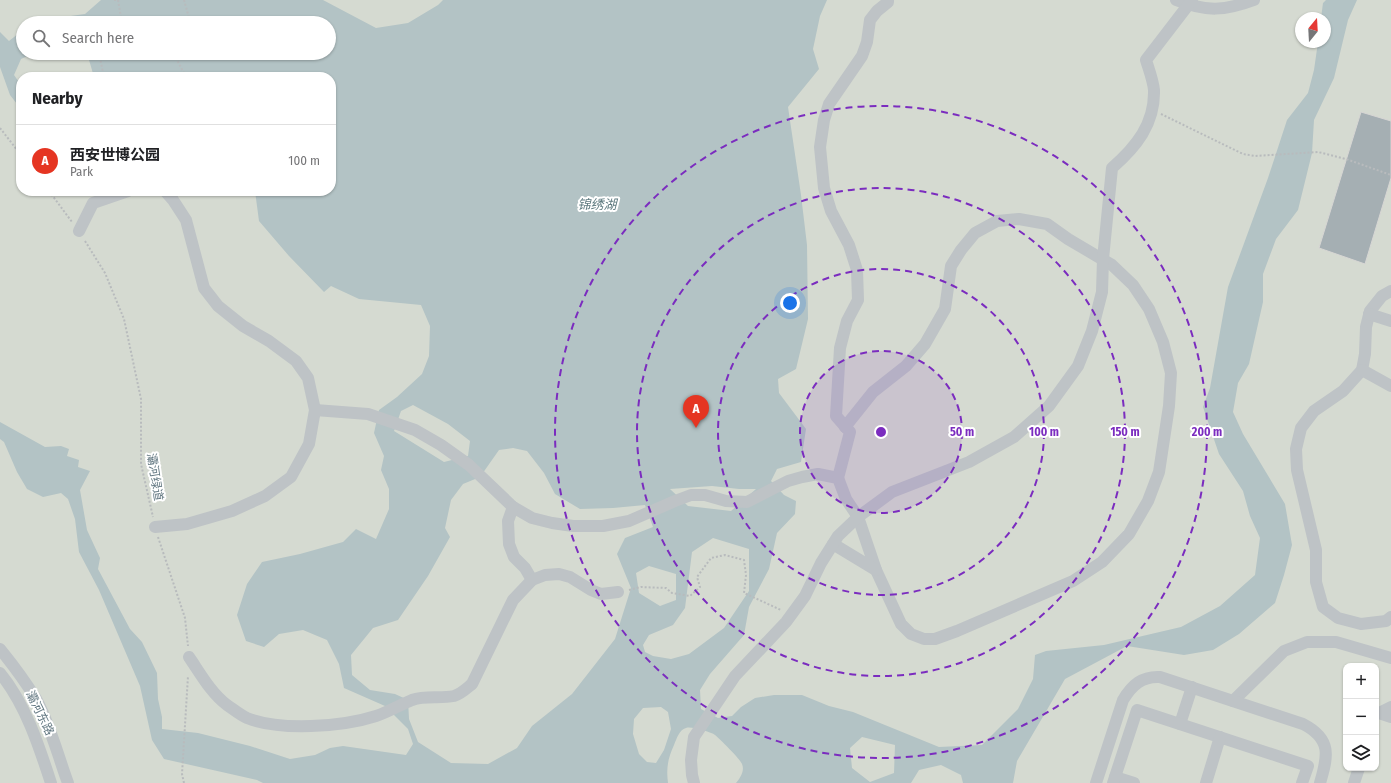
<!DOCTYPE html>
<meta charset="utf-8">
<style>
:root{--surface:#fff;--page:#f2f2f2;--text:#202124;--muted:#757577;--line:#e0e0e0;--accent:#e53522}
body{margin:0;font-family:"Fira Sans Condensed","Noto Sans SC",sans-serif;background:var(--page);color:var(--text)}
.controls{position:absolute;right:12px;bottom:12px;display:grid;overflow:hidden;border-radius:8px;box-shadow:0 1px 3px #0004}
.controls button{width:36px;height:36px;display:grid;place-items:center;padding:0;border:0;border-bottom:1px solid var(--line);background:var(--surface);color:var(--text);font:20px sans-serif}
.compass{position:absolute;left:1295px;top:12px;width:36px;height:36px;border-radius:50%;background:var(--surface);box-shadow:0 1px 3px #0004;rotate:18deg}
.you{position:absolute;left:790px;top:303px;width:14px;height:14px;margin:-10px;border:3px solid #fff;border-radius:50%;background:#1a73e8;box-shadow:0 0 0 6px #1a73e833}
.badge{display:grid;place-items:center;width:26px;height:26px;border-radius:50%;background:var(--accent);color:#fff;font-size:13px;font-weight:700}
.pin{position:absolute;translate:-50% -33px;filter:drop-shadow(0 1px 2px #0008)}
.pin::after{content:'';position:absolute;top:21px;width:14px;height:12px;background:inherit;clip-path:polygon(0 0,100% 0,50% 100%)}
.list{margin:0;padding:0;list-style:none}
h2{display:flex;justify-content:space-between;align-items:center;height:52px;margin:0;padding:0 16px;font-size:17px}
h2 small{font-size:13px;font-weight:400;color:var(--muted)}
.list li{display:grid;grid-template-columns:26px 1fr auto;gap:12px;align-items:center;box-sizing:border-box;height:72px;padding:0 16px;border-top:1px solid var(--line)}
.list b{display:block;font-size:15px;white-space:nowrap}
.list p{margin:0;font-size:13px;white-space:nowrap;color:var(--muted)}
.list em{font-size:13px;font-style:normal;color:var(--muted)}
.icon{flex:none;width:22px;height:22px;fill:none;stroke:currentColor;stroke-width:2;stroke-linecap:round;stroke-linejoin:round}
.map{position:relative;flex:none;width:1391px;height:783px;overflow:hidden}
.search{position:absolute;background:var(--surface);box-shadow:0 1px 3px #0004;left:16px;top:16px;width:320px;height:44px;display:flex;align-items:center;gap:10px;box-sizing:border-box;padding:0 14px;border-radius:22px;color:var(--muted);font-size:15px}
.panel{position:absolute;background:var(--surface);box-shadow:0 1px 3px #0004;left:16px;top:72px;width:320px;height:124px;border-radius:16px}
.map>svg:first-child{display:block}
</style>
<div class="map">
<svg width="1391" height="783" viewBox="0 0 1391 783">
<rect width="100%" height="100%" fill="#f5f5f1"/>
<!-- green -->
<path fill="#d5dad1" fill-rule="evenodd" d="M0 0H1391V783H0ZM1301 18H1325V42H1301ZM23 23H329V53H23ZM21 77H331V191H21ZM1346 666H1376V768H1346Z"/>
<!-- water -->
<g fill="#b3c3c5" fill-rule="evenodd">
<path d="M101 0H323L376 28 408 23 438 5 443 0H827L820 16 813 49 819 69 788 107 801 195 807 245 808 319 796 369 778 379 779 393 806 429 801 462 777 469 771 481 784 495 796 501 795 514 777 533 769 569 749 607 744 635 710 674 700 690 701 709 718 718 732 716 741 707 755 698 774 695H802L829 706 853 712 939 747 982 745 1018 709 1033 679 1035 655 1046 651 1104 645 1181 627 1220 606 1255 575 1260 538 1250 516 1243 491 1219 454 1203 407 1210 388 1228 287 1268 178 1287 120 1308 93 1314 70 1318 42H1325V18H1321L1323 3 1326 0H1357L1348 20 1334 78 1314 120 1312 153 1298 210 1276 239 1263 274V302L1249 364 1238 383 1233 412 1243 434 1285 504 1292 545 1284 575 1275 603 1239 634 1213 650 1184 655 1127 646 1065 679 1017 761 1013 783H963L961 775 941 765 919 770 911 783H736C740 778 745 771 742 764 741 760 719 738 715 735 711 732 691 726 686 728 679 730 677 738 674 745 668 758 666 768 668 783H263L257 780 164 759 152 740 140 686 99 590 79 552 75 519 68 499 61 493 43 497 27 489 17 472 4 442 0 439V422L45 447 61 446 69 449 67 456 79 460 78 467 90 471 80 490 87 530 100 558 98 569 130 629 142 642 157 673 158 699 162 717V729L198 733 250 746 290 759 315 755 330 748 343 746 406 755 413 744 408 729 385 706 344 688 339 664 327 640 303 630 279 634 264 647 246 641 237 615 247 584 262 562 300 554 343 542 356 529 376 539 389 509V489L381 470 384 456 374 433 379 410 397 397 422 374 429 356 430 326 421 305 359 299 331 286 324 292 289 256 259 221 255 191H331V77H94L87 53H329V23H33L35 21 85 14ZM413 405 448 424 470 441 468 456 444 462 394 431 401 411ZM513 448 527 451 544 473 555 494 580 509 613 508 645 505 653 527 625 538 617 554 631 588 615 639 572 694 532 726 517 748 488 764 451 763 418 742 409 719 408 700 395 694 370 690 352 675 351 655 373 628 398 620 428 576 450 537 445 528 451 500 463 484 480 477 499 450ZM712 486 739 489H756L731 511 688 506 670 489ZM713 538 749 549V591L724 628 689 654 671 659 653 656 645 652 643 645 649 635 673 625 685 608 692 552ZM649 566 676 574V600L660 606 639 593 636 573ZM661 707 668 712 671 729 664 750 656 763 647 762 639 754 633 734 634 719 643 708ZM862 737 895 745 894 773 870 782 852 768 850 748Z"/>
<path d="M23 30V53H34L21 59 14 75 21 85V109L10 95 0 67V32L9 41Z"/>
</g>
<!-- building -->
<path fill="#a5afb3" stroke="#d7d6d4" d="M1361 112 1391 121V178L1365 264 1319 248Z"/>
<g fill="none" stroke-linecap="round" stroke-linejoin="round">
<!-- path -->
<g stroke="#b8bbbd" stroke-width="2" stroke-dasharray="2 2" stroke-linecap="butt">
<path d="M114 0H118L122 23"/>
<path d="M184 0 189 18 194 23"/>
<path d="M99 53 104 77"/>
<path d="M185 53 177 60 186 77"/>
<path d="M1161 114 1243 154 1255 156 1318 152 1346 159 1391 175"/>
<path d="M0 128 21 155"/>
<path d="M49 191 72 222"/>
<path d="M85 241 105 273 124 319 141 399V464L153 517"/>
<path d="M158 537 185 618 188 646"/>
<path d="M629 590 641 587 666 588 672 593 690 596 700 587 697 577 711 558 725 555 744 560 746 575 744 593 781 610"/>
<path d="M184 783 182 774 188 676"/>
</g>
<!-- minor -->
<g stroke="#bec3c6" stroke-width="12">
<path d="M1176 0C1206 12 1225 11 1254 0"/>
<path d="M79 231 93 203 128 191"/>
<path d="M1391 291 1382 296 1370 311 1366 327 1365 354 1362 370 1343 391 1314 411 1301 428 1296 449 1297 470 1316 550V582L1323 607 1338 618 1361 624 1386 621 1391 617"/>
<path d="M1369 314 1391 321"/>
<path d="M1362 370 1391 386"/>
<path d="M315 410 368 414 415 430 441 445 469 465 513 507 532 518 552 523 573 526H603L629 521 675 501 691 495H705L726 501 747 502 788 481 802 477 818 474 838 478 846 499 858 517 876 570 901 624 911 634 924 639H935L957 631 1073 581 1102 562 1129 534 1148 501 1159 472 1169 406 1171 373 1163 342 1149 309 1133 285 1112 265 1068 239 1047 224 1019 219 997 221 975 233 961 250 951 266 945 309 925 344 906 366 873 392 845 427"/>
<path d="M838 478 850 432 836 416 840 348 847 321 858 300 857 270 849 245 831 211 824 188 820 147 824 120 829 104 862 56 867 42 870 20 877 11 888 2V0"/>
<path d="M513 507 508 521 509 544 514 557 525 568 532 580"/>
<path d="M155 527 187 524 232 511 265 496 291 477 309 444 315 410 308 378 296 361 269 341 243 326 218 306 204 288 186 220 173 200 165 191"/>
<path d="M833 544 876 570"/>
<path d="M0 649C13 665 25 681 36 699 50 724 58 756 68 783"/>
<path d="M189 657C200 673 211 693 227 705 233 709 240 715 247 718 280 731 342 727 376 716 388 712 400 705 412 700 426 695 440 699 454 696 461 694 467 688 472 684L513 600 532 580 545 575 559 574 570 577 591 590 601 594 618 592"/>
<path d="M0 673C25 703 39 746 51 783"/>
<path d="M1233 701 1284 651 1307 642H1336L1391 658"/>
<path d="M1391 707 1379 713 1391 717"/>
<path d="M1180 724 1192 687"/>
<path d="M1115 777 1134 783"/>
<path d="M694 783 692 775 691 760 694 737 735 676 786 622 805 596 821 563 838 536 858 517 892 492 969 462 1014 437 1049 406 1078 366 1092 331 1102 292 1103 259 1112 168C1136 147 1155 124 1154 90 1153 80 1149 70 1146 60L1192 0"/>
<path d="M1096 783 1123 700C1132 685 1142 676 1160 677L1303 724C1332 739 1328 756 1320 783"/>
<path d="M1113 783 1137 710 1308 766 1302 783"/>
<path d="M1206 783 1220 737"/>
<path d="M1354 783 1359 768"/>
</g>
</g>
<!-- distance rings -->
<circle cx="881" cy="432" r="81" fill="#7b2cbf" fill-opacity=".12"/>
<g fill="none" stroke="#7b2cbf" stroke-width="2" stroke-dasharray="7 5">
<circle cx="881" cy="432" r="81"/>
<circle cx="881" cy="432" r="163"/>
<circle cx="881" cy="432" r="244"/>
<circle cx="881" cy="432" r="326"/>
</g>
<g text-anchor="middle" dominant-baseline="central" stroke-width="4" stroke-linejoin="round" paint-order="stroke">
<!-- street labels -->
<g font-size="12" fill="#647983" stroke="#fff">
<text transform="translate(155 477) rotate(81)">灞河绿道</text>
<text transform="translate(40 713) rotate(64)">灞河东路</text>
</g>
<!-- water labels -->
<g font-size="13" font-style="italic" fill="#5f7b80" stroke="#fff">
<text x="597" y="204">锦绣湖</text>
</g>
</g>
<circle cx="881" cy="432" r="6" fill="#7b2cbf" stroke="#fff" stroke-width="2"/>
<g font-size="12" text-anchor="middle" font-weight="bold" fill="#7b2cbf" stroke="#fff" stroke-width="4" stroke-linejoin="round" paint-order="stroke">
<text x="962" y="436">50 m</text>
<text x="1044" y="436">100 m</text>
<text x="1125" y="436">150 m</text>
<text x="1207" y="436">200 m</text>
</g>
</svg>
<div class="controls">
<button>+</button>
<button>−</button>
<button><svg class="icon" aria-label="layers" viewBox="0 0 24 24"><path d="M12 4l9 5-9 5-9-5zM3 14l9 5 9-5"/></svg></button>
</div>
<svg class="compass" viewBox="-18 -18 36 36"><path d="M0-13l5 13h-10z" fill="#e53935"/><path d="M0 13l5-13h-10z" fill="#757577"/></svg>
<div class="you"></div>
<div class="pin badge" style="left:696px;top:428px">A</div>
<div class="search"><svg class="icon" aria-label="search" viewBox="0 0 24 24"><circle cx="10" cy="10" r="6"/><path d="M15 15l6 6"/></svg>Search here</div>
<section class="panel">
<h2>Nearby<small></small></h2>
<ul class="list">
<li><span class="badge">A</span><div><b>西安世博公园</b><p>Park</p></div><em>100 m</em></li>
</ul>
</section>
</div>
